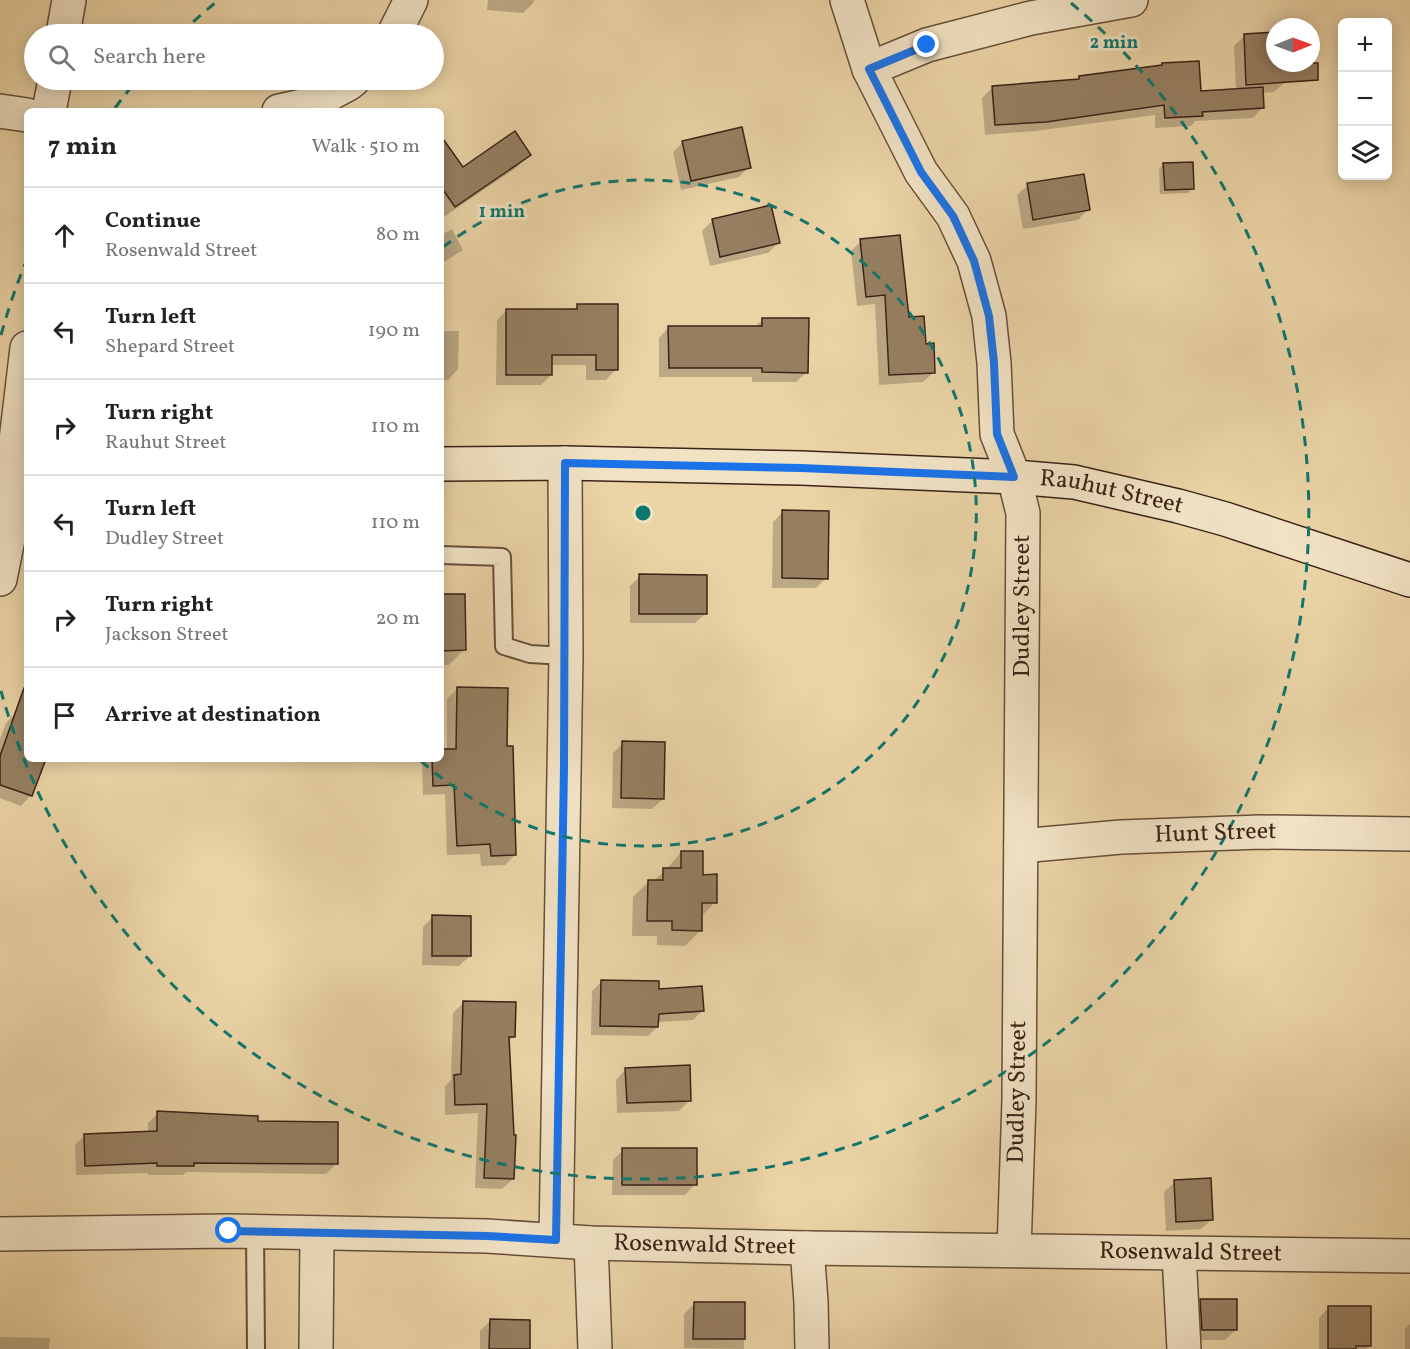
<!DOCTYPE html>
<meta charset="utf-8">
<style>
:root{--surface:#fff;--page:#f2f2f2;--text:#222;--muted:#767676;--line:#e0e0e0}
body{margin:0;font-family:Vollkorn,serif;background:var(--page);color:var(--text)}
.controls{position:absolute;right:18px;top:18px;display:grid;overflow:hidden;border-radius:9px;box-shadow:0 3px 15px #0003}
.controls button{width:54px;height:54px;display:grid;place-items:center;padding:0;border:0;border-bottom:2px solid var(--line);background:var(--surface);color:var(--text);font:30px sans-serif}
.compass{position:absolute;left:1266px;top:18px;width:54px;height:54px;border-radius:50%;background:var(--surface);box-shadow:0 3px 15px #0003;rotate:89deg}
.stop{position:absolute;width:18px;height:18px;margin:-14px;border:4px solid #1a73e8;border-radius:50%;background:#fff}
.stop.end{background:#1a73e8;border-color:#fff;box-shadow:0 2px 6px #0008}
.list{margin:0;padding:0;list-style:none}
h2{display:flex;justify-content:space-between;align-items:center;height:78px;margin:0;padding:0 24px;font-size:26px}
h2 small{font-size:20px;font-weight:400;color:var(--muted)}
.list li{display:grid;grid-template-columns:39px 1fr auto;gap:18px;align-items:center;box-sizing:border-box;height:96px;padding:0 24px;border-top:2px solid var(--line)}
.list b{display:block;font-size:22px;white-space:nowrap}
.list p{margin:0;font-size:20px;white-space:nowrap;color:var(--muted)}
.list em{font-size:20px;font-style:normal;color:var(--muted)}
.icon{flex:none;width:33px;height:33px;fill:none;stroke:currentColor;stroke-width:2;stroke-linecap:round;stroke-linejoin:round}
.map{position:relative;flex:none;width:1410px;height:1349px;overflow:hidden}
.search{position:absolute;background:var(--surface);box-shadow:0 3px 15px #0003;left:24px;top:24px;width:420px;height:66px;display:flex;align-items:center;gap:15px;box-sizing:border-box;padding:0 21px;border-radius:33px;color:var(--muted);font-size:22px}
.panel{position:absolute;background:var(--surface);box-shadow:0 3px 15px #0003;left:24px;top:108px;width:420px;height:654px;border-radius:9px}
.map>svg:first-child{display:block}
</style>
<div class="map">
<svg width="1410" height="1349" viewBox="0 0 1410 1349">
<rect width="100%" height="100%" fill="#ead3a5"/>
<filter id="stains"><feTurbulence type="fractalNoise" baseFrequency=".00333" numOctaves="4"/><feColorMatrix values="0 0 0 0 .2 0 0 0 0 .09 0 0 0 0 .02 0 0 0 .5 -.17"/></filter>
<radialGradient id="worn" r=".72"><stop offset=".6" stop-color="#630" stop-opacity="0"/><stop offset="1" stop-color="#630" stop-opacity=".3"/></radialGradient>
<!-- shadow -->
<g fill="#0003">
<path d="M488 0H534L533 3 523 13 487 10Z"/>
<path d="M1275 34V63H1283L1285 82 1274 92 1262 93 1263 107 1253 118 1195 121 1191 126 1155 128V115L1035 131 985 135 982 98 993 87 1076 81 1080 77 1160 67 1162 65 1200 92 1236 90 1234 46 1244 36Z"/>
<path d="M441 139 462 169 529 155 516 168 441 219Z"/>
<path d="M683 142 749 167 739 177 681 190 673 152Z"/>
<path d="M1164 164 1193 188 1188 193 1160 194 1159 169Z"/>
<path d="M1028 185 1088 209 1078 220 1023 229 1017 195Z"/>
<path d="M712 221 778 243 768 253 710 266 702 231Z"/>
<path d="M452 229 463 250 441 264V235Z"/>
<path d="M861 241 924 346 934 372 923 382 879 385 875 304 857 306 851 251Z"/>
<path d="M578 306 616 369 606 380H586V365H551V375L541 385H496L497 320 507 310 573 311Z"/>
<path d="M763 319 807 372 796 382H752V377H659V338L669 327H755Z"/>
<path d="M441 331H459L458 369 448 380H441Z"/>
<path d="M783 512 826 578 816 588H772L773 522Z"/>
<path d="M640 576 706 613 695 623H630V586Z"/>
<path d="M441 596 464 650 449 665H441Z"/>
<path d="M458 688 505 748 515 855 505 865 481 866 480 854 447 855 445 794 423 795 422 762 424 759H441V751H447V699Z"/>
<path d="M16 712 27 716V759H44L31 795 21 806 0 798V739L6 723Z"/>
<path d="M623 743 663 799 652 809 612 808 613 753Z"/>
<path d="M681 852 701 876 715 902 701 917V930L685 946 657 945V936H632L633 897 648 882H652L666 870Z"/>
<path d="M433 917 470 956 459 966 422 965 423 927Z"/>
<path d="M601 982 657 990 702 1011 693 1020 657 1022V1027L648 1036 591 1035 592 991Z"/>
<path d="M463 1003 513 1036 508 1042 513 1179 502 1189 475 1188 478 1113 445 1115V1086L451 1080 453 1013Z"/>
<path d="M626 1069 690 1100 679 1111 617 1113 616 1080Z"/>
<path d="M158 1113 337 1163 326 1174 186 1172 183 1175H148V1173L76 1175 75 1145 85 1135 148 1133V1123Z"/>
<path d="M623 1150 695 1184 685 1195H612L613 1160Z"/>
<path d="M1175 1182 1212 1219 1201 1229 1166 1231 1164 1192Z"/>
<path d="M1201 1301 1235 1330 1225 1340H1192L1191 1311Z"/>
<path d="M694 1304H743L744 1349 684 1348V1314Z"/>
<path d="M1329 1307 1370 1345 1366 1349H1319V1318Z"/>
<path d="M490 1321 528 1349H480V1331Z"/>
<path d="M1410 1324V1349H1405V1329Z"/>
<path d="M0 1337 50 1338 49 1349H0Z"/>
</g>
<!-- building -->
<g fill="#967f61" stroke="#3a2317" stroke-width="1.5">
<path d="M1275 32V63H1318V80L1246 85 1244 34Z"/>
<path d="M1199 61 1201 91 1263 87 1264 108 1202 112 1203 116 1165 118 1164 105 1046 122 995 125 992 86 1079 79V76L1162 65V63Z"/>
<path d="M742 127 751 168 691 181 682 141Z"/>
<path d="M515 131 531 155 455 207 441 187V136L463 167Z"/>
<path d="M1193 162 1194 189 1165 190 1163 163Z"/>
<path d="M1084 174 1090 210 1033 220 1027 183Z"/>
<path d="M771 205 780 243 720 257 712 219Z"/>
<path d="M900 235 909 317 924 316 926 344 934 343 935 373 889 375 885 295 866 297 860 239Z"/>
<path d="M577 304H618V370H596V355H552V375H506V309H577Z"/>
<path d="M762 318H809L808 373 762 372V368H669L668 326H762Z"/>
<path d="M782 510 829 511 828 579 782 578Z"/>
<path d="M639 574 707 575V614H639Z"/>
<path d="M441 594H465L466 650 441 651Z"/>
<path d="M457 687 508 688 507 746H513L516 855 491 856 490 844 457 846 454 785 433 786 432 759H441V749H456Z"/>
<path d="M24 688H27V759H46L32 796 0 785V756Z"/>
<path d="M622 741 665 742 664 799 621 798Z"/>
<path d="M681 851H703V875L717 874V903H702V931L672 930V921H647L648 880H663V868H681Z"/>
<path d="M432 915 471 916V956H432Z"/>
<path d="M601 980 659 981V989L702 986 704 1011 659 1014 658 1027 600 1026Z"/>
<path d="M463 1001 516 1002 515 1037H509L514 1135H516L514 1179 484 1178 487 1104 455 1105 454 1075 461 1074Z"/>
<path d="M690 1065 691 1101 627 1103 625 1068Z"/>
<path d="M157 1111 258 1116V1121L338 1122V1164L194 1163V1166H157V1163L85 1166 84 1134 157 1131Z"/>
<rect x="622" y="1148" width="75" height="37"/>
<path d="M1211 1178 1213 1220 1176 1222 1174 1180Z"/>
<path d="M1200 1299H1237V1330H1202Z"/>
<path d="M694 1302H745V1339H693Z"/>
<path d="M1328 1306H1371V1346H1356V1349H1328Z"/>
<path d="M490 1319 530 1320V1349H489Z"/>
</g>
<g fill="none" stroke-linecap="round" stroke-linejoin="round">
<!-- lane casing -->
<g stroke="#664f3a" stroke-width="20">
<g id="lane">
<path d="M441 555 502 557 504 646 530 654 566 656"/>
<path d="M255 1232 256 1349"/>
</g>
</g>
<!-- street casing -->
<g stroke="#664f3a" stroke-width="36">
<g id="street">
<path d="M847 0 869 69 921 172 953 216 974 261 989 316 994 363 997 434 1014 477 1023 513 1019 1100 1014 1250"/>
<path d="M63 34 69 0"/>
<path d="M394 34 411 0"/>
<path d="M869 69 927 45 1031 18 1131 0"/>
<path d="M0 111 27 115"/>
<path d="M49 111 55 80"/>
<path d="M279 111 311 104 348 84 353 80"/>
<path d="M0 579 9 534 10 491 27 348"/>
<path id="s1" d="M1021 846 1121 837 1261 832 1410 834"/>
<path id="s2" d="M0 1234 229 1231 487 1236 591 1243 807 1248 1410 1256"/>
<path d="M556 1240 566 656 565 463"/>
<path d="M591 1243 595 1349"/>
<path d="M807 1248 811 1302 812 1349"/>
<path d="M1179 1254 1184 1349"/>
<path d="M316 1349 317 1234"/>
</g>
</g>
<!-- secondary casing -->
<g stroke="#3a2317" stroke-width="36">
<g id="secondary">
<path d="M0 453H27"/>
<path id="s3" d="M441 464 565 463 801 468 1014 477 1074 482 1178 506 1225 519 1410 580"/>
</g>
</g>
<!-- lane -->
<use href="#lane" stroke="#f1e2c4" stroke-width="16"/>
<!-- street -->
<use href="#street" stroke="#f1e2c4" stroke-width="33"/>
<!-- secondary -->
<use href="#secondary" stroke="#f1e2c4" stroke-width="33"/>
</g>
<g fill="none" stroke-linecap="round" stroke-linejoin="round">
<!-- route -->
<path stroke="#1a73e8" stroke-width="8" d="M229 1231 487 1236 556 1240 564 768 565 463 801 468 1014 477 997 434 994 363 989 316 974 261 953 216 921 172 869 69 927 45"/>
</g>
<!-- distance rings -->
<g fill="none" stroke="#0f766e" stroke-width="3" stroke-dasharray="10 8">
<path d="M443 247A333 333 0 1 1 420 760"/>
<path d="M1 335A666 666 0 0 1 25 264M115 108A666 666 0 0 1 137 80M180 34A666 666 0 0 1 215 3M1071 3A666 666 0 1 1 1 691"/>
</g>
<g text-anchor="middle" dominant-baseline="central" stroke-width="6" stroke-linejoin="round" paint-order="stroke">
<!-- street labels -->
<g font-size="24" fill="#3a2317" stroke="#f1e2c4">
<text stroke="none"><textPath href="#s3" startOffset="672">Rauhut Street</textPath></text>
<text transform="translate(1023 606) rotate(-90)">Dudley Street</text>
<text stroke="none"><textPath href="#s1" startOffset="195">Hunt Street</textPath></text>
<text transform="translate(1018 1092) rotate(-89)">Dudley Street</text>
<text stroke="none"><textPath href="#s2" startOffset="705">Rosenwald Street</textPath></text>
<text stroke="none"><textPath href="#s2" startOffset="1191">Rosenwald Street</textPath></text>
</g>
</g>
<circle cx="643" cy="513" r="9" fill="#0f766e" stroke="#f1e2c4" stroke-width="3"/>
<g font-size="18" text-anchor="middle" font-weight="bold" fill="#0f766e" stroke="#f1e2c4" stroke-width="6" stroke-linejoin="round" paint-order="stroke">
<text x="1114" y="48">2 min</text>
<text x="502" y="217">1 min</text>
</g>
<rect width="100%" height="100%" filter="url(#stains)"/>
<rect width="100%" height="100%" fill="url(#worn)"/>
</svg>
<div class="controls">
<button>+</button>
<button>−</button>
<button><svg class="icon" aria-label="layers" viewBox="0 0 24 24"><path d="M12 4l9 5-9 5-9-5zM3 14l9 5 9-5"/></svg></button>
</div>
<svg class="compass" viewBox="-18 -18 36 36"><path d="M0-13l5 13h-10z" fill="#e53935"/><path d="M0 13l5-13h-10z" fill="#767676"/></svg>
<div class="stop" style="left:229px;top:1231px"></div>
<div class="stop end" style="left:927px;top:45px"></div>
<div class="search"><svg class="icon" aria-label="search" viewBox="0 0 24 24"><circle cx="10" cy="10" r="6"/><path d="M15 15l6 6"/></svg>Search here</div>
<section class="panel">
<h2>7 min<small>Walk · 510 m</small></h2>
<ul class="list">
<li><svg class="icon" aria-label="ahead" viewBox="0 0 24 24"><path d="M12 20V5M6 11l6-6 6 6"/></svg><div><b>Continue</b><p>Rosenwald Street</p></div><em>80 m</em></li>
<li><svg class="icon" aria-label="left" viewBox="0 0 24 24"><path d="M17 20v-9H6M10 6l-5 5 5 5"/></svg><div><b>Turn left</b><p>Shepard Street</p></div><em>190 m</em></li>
<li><svg class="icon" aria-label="right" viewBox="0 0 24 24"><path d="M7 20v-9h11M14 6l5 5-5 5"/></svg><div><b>Turn right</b><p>Rauhut Street</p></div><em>110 m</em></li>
<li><svg class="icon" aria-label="left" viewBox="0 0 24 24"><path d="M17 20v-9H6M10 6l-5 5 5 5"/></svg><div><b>Turn left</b><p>Dudley Street</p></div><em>110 m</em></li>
<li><svg class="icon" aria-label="right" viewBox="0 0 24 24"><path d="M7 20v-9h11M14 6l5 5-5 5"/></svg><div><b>Turn right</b><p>Jackson Street</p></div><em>20 m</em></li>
<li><svg class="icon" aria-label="arrive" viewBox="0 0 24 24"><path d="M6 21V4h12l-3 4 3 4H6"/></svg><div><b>Arrive at destination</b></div></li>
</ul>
</section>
</div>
